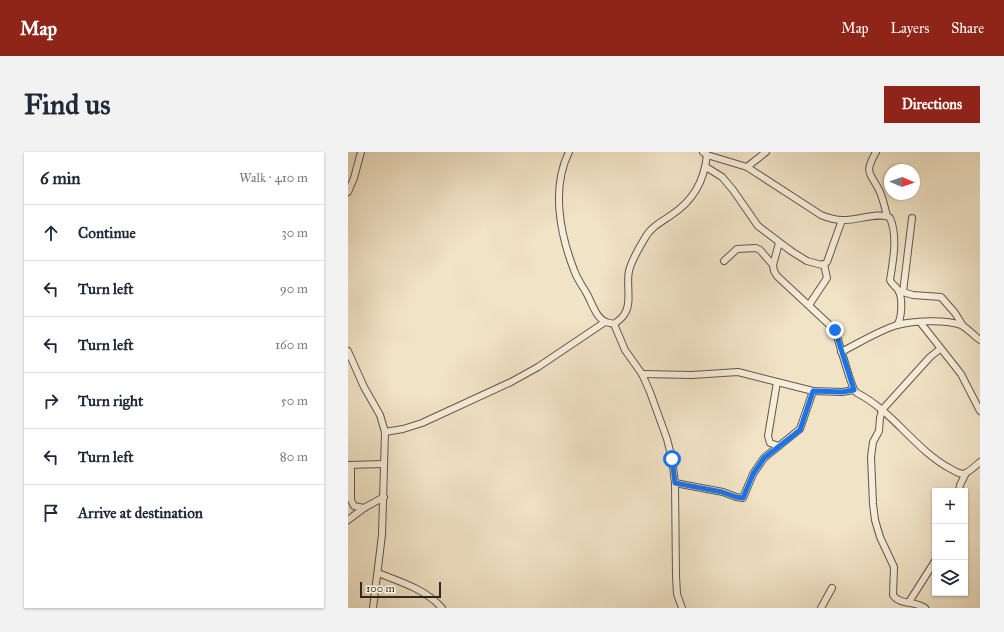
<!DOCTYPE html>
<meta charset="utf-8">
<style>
:root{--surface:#fff;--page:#f2f2f3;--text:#1f2937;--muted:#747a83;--line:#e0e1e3;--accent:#8f2418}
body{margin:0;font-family:"IM FELL Great Primer",serif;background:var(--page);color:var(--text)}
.controls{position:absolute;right:12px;bottom:12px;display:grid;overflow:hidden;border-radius:0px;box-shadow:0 1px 3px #0004}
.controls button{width:36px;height:36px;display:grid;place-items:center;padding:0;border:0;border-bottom:1px solid var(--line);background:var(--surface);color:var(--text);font:20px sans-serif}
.compass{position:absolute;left:536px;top:12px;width:36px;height:36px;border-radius:50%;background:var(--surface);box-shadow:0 1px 3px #0004;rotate:92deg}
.scale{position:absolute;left:12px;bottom:10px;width:81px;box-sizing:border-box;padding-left:4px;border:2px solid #322720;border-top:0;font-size:11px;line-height:14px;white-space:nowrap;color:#322720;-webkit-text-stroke:3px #f6edda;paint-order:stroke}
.stop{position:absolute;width:12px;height:12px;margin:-9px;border:3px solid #1a73e8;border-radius:50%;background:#fff}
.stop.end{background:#1a73e8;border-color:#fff;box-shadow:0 1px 4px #0008}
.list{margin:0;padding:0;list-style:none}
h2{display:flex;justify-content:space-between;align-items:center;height:52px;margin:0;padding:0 16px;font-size:17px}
h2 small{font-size:13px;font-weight:400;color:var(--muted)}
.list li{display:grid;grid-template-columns:26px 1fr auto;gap:12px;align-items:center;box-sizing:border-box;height:56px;padding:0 16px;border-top:1px solid var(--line)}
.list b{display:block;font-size:15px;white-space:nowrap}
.list em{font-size:13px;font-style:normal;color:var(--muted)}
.icon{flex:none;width:22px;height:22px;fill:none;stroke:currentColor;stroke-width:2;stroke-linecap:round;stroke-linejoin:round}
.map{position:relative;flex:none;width:632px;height:456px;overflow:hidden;border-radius:0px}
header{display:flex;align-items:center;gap:24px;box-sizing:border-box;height:56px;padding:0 20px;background:var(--accent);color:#fff}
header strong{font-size:19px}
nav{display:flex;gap:22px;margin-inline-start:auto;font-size:14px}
.intro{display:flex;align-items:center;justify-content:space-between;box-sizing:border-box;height:96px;padding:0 24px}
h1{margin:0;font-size:28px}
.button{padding:10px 18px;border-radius:0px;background:var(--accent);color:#fff;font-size:14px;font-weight:700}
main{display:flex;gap:24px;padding:0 24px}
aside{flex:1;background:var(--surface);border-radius:0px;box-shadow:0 1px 3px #0004}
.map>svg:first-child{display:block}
</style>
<header>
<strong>Map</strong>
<nav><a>Map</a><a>Layers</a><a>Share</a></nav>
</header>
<div class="intro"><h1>Find us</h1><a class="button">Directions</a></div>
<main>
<aside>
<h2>6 min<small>Walk · 410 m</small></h2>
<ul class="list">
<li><svg class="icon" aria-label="ahead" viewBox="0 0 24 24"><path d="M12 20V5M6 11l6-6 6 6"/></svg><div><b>Continue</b></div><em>30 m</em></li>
<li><svg class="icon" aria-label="left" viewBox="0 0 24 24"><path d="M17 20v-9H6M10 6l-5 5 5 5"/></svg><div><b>Turn left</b></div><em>90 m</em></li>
<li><svg class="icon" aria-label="left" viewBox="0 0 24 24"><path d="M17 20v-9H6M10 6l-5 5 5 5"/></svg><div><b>Turn left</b></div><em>160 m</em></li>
<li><svg class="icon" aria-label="right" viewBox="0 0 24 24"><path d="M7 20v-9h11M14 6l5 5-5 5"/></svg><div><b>Turn right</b></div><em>50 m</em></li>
<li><svg class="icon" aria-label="left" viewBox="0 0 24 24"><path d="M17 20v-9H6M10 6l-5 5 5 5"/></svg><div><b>Turn left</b></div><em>80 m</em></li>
<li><svg class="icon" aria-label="arrive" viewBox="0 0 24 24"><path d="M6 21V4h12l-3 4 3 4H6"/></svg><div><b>Arrive at destination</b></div></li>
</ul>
</aside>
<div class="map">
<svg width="632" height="456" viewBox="0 0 632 456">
<rect width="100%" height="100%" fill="#f1e3c6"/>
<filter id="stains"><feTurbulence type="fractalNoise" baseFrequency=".005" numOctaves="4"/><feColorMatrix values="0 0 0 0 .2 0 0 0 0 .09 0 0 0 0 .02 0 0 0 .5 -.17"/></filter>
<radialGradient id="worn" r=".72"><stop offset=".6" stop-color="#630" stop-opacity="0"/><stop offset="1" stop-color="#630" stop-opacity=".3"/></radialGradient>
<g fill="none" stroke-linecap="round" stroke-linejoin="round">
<!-- minor casing -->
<g stroke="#62564a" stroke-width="8">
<g id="minor">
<path d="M221 0C203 36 212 82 226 118 229 127 235 135 239 142 244 151 248 166 258 170 260 171 263 171 266 172L277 198 294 222 302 240 319 287 324 307 327 331 328 424 329 442 334 456"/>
<path d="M355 0 359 3 399 15 473 63C480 66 487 68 495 68 507 69 533 59 542 66 550 84 545 109 542 128 544 133 548 134 550 138 555 145 554 167 549 173"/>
<path d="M528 0C515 23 523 20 532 40 535 47 537 56 539 64"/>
<path d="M358 15 374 25 385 38 410 74 443 99 459 109 474 113 479 110 494 68"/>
<path d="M399 15 418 0"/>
<path d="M0 40 6 26 13 0"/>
<path d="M376 109 389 97 408 96 412 98 425 113 426 119 429 124 487 178 501 224 506 238 509 241C545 259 567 298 603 317 606 319 610 321 614 322 620 322 627 314 632 310"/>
<path d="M425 113 431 91"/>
<path d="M551 139 565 143 593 145 607 161 615 174"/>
<path d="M555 140 564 66"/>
<path d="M461 153 479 126 476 112"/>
<path d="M572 170 613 222 632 259"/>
<path d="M266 172C270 169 275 166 277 161 284 151 278 132 281 119 284 107 291 96 297 86 302 76 313 70 322 64 345 49 356 30 359 3"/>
<path d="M0 199 16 235 32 263 37 280 34 383 25 456"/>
<path d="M493 200C511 191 530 179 549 173 565 169 597 167 613 173 617 174 626 184 632 188"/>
<path d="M294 222 344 223 390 220 465 239 494 240 506 238"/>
<path d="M429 230 420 284 422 291 431 294"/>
<path d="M37 280 55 277 74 271 163 230 190 215 257 170"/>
<path d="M0 313 36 312"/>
<path d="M3 313V348L6 354 16 356"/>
<path d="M327 331 375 340 388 345 395 346 405 322 416 306 452 277 465 239"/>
<path d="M611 339 612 333 618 321"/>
<path d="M0 368 16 356 36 345"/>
<path d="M30 421C53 430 77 437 94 456"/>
<path d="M561 450 587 409"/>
<path d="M473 456 484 436"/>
<path d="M577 456C568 449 551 453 545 443L546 415 532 385 527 368 525 352 523 305 525 290 531 279 532 266 534 258 582 205 592 197"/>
</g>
</g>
<!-- minor -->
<use href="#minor" stroke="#f6edda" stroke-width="6"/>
</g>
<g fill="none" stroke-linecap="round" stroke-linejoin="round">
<!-- route -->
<path stroke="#1a73e8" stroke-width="5" d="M324 307 327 331 374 340 388 345 395 346 405 322 416 306 452 278 465 239 494 240 506 238 487 178"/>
</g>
<rect width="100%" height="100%" filter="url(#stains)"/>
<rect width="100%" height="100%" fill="url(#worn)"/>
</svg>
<div class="controls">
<button>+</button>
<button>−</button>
<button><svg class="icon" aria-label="layers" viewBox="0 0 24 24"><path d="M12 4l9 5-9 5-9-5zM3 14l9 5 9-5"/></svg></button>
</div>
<svg class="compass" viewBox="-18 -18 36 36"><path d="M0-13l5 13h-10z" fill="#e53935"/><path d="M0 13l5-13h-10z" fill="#747a83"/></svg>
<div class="scale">100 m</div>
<div class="stop" style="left:324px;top:307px"></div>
<div class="stop end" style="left:487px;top:178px"></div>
</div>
</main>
